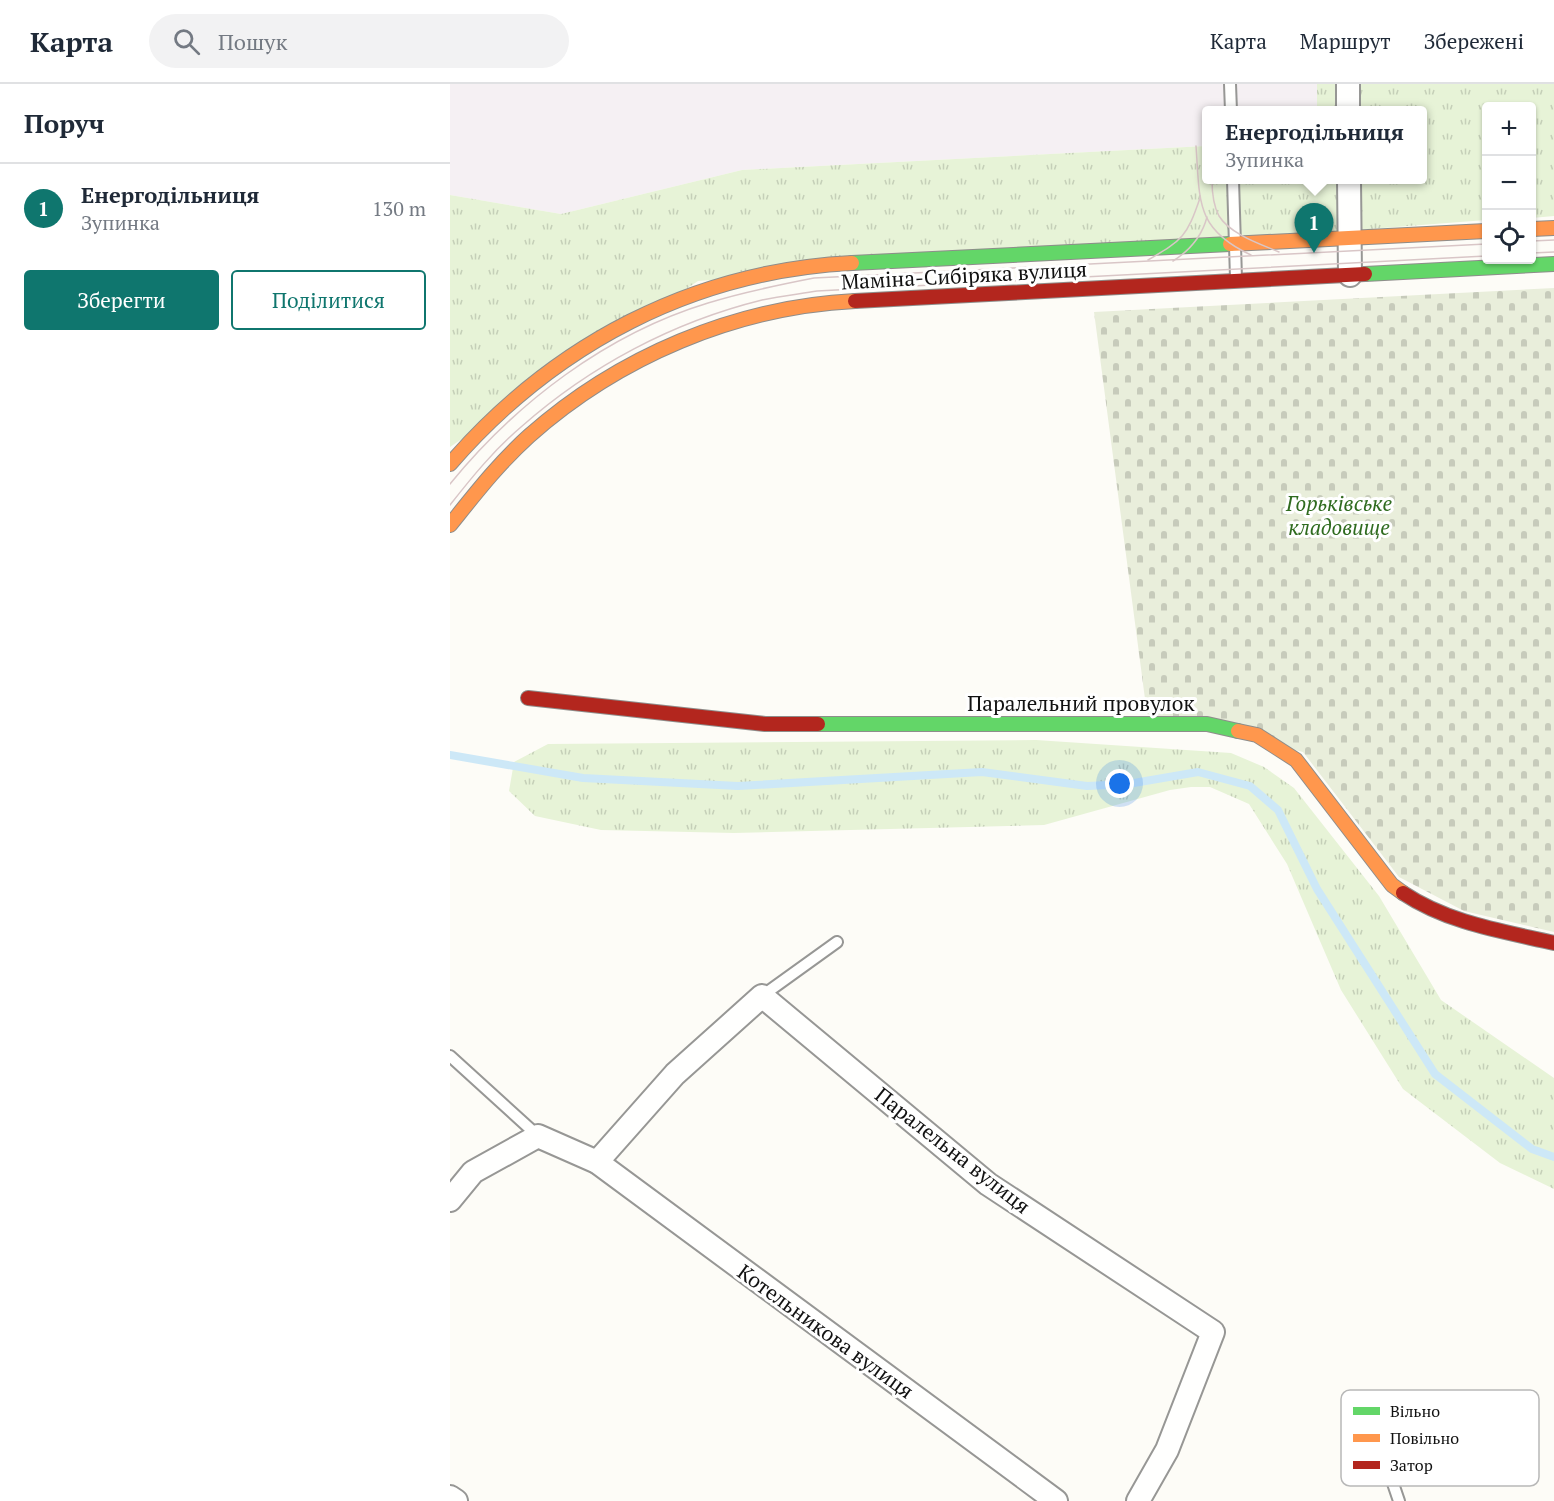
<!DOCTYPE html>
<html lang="uk">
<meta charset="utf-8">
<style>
:root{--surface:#fff;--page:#f2f2f3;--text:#1f2937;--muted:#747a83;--line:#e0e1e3;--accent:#0f766e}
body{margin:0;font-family:"PT Serif",serif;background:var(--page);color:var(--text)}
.controls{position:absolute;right:18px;top:18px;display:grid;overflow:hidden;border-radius:6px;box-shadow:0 2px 4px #0004}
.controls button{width:54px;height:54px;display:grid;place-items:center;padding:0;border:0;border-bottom:2px solid var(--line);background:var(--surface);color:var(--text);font:30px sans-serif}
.you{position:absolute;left:670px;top:700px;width:21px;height:21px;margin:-15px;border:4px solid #fff;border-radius:50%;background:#1a73e8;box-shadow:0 0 0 9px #1a73e833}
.badge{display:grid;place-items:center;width:39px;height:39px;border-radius:50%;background:var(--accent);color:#fff;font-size:20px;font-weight:700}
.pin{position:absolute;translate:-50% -50px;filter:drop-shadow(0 2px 3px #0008)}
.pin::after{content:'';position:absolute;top:32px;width:21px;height:18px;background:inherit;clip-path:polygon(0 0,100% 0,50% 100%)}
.popup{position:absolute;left:752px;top:22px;width:225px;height:78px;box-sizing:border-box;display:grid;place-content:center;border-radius:6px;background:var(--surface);filter:drop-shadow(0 2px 4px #0005);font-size:20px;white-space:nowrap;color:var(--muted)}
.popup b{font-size:22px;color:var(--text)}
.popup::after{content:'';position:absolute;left:50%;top:100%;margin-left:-12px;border:12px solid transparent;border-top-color:var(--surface)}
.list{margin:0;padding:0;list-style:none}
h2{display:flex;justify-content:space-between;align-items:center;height:78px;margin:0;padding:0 24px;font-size:26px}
h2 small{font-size:20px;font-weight:400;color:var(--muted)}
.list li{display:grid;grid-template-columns:39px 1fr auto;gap:18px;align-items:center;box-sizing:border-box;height:90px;padding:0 24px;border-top:2px solid var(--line)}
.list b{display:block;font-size:22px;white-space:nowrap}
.list p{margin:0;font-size:20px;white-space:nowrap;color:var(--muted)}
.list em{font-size:20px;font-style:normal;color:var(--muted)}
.actions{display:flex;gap:12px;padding:18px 24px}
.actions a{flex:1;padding:14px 0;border:2px solid var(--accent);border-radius:6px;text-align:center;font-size:21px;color:var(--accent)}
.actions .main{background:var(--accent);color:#fff}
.icon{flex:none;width:33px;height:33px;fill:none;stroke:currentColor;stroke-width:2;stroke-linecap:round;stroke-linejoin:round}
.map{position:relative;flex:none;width:1104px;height:1417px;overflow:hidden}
header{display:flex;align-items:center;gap:36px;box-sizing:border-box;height:84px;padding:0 30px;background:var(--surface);border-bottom:2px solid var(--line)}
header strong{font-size:28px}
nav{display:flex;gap:33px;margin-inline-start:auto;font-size:21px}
.search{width:420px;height:54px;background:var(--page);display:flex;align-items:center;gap:15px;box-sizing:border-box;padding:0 21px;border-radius:33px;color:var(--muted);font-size:22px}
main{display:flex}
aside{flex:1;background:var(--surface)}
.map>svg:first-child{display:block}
</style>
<header>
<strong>Карта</strong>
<div class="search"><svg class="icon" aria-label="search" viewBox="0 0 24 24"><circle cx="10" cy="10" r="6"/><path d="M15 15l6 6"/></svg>Пошук</div>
<nav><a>Карта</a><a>Маршрут</a><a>Збережені</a></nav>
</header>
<main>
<aside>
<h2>Поруч<small></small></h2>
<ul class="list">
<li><span class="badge">1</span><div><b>Енергодільниця</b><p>Зупинка</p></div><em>130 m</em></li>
</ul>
<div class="actions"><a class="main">Зберегти</a><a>Поділитися</a></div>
</aside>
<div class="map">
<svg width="1104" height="1417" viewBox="0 0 1104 1417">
<defs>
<pattern id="grass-tufts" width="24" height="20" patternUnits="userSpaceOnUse" patternTransform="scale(1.5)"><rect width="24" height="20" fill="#e7f3d7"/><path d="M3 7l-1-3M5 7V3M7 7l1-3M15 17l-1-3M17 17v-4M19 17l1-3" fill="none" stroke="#c5cfb8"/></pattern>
<pattern id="cemetery-stones" width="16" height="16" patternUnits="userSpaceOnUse" patternTransform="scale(1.5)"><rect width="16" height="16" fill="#e9eedb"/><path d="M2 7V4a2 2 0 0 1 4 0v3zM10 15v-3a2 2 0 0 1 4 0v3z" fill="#c7cbbb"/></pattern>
</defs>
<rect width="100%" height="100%" fill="#fdfcf7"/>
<!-- industrial -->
<path fill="#f5f0f3" d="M0 0H867V26L756 27V62L292 86 111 130 0 111Z"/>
<!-- grass -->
<g fill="url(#grass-tufts)">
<path d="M867 0H1104V132L1082 134V22H1036V136L248 197 0 363V111L111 130 292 86 756 62V96H972V27L867 26Z"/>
<path d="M586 656 781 669 814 683 844 704 929 812 991 916 1104 994V1105L1050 1079 953 1005 891 906 837 780 799 720 760 703H741L720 706 594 741 284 749 151 746 85 732 59 707 64 678 98 660Z"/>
</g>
<!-- cemetery -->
<path fill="url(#cemetery-stones)" d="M1104 204V848L1014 827 949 793 853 668 697 630 644 228Z"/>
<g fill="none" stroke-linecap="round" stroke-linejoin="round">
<!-- stream -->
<path stroke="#cde8f7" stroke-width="8" d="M0 671 133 694 288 702 532 688 637 702 678 700 748 688 800 702 828 726 867 805 985 990 1082 1065 1104 1073"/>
<!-- lane casing -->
<g stroke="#979795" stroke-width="14">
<g id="lane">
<path d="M780 0 781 27"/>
<path d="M783 96 786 194"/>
<path d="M312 912 387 858"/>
<path d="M0 972 88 1052"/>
<path d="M936 1379 949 1417"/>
</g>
</g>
<!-- street casing -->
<g stroke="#979795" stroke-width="26">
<g id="street">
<path d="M898 0V27"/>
<path d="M899 96 900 191"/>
<path d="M147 1078 225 990 312 912 538 1100 763 1248 717 1366 688 1417"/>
<path d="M0 1116 23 1088 88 1052 147 1078 606 1417"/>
<path d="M0 1413 6 1417"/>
</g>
</g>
<!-- fast casing -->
<g stroke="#8e8d8b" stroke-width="16">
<g id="fast">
<path d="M402 179 780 160"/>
<path d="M915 190 1104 180"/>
<path d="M368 640H757L788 647"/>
</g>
</g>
<!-- slow casing -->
<g stroke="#8e8d8b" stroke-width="16">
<g id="slow">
<path d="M1082 145 1104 144"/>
<path d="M780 160 1036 147"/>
<path d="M0 380C104 260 243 187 402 179"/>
<path d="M0 441C25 410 49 379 79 352 168 273 285 223 405 217"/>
<path d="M788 647 807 651 846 676 942 801 953 809"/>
</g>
</g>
<!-- jam casing -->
<g stroke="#8e8d8b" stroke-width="16">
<g id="jam">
<path d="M405 217 915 190"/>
<path d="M78 614 315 640H368"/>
<path d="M953 809C998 839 1052 847 1104 859"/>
</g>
</g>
<!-- lane -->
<use href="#lane" stroke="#fffffe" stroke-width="10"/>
<!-- street -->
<use href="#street" stroke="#fffffe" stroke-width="22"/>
<!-- fast -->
<use href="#fast" stroke="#63d668" stroke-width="14"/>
<!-- slow -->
<use href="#slow" stroke="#ff974d" stroke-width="14"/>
<!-- jam -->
<use href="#jam" stroke="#b3261e" stroke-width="14"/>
<!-- tram -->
<g stroke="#d9c6c7" stroke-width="1.5">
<path d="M746 62C750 117 745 145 801 171"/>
<path d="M762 96C762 108 763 121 769 132 780 150 810 160 829 168"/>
<path d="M1082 157 1104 156"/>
<path d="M1082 169 1104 168"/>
<path d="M698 176C733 156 737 152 750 114"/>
<path d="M723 177C739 167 752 152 757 133"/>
<path d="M0 400C66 319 156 250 258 219 293 208 328 201 364 194L1036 160"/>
<path d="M0 421C22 393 44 366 71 343 140 282 223 238 312 216 330 212 349 210 367 207L1036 172"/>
</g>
</g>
<g text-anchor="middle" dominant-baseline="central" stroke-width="6" stroke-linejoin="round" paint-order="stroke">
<!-- street labels -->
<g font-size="21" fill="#111" stroke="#fff">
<text transform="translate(514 191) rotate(-3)">Маміна-Сибіряка вулиця</text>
<text x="631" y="619">Паралельний провулок</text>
<text transform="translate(503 1066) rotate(38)">Паралельна вулиця</text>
<text transform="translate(376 1247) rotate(36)">Котельникова вулиця</text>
</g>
<!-- park labels -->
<g font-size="21" font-style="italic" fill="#2f6b1f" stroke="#fff">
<text x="889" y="419">Горьківське<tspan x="889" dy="24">кладовище</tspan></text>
</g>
</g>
<!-- legend -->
<rect x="891" y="1306" width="198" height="96" rx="9" fill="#fff" stroke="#b8b8b8" stroke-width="1.5"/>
<rect x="903" y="1323" width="27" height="8" fill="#63d668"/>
<rect x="903" y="1350" width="27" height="8" fill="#ff974d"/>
<rect x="903" y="1377" width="27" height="8" fill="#b3261e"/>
<g font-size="16" fill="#111">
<text x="940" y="1333">Вільно</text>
<text x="940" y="1360">Повільно</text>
<text x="940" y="1387">Затор</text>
</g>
</svg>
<div class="controls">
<button>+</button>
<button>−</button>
<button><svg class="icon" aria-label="locate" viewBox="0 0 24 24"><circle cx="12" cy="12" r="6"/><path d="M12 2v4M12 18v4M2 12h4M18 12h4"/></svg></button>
</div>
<div class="you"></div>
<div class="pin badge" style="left:864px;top:169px">1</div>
<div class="popup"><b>Енергодільниця</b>Зупинка</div>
</div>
</main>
